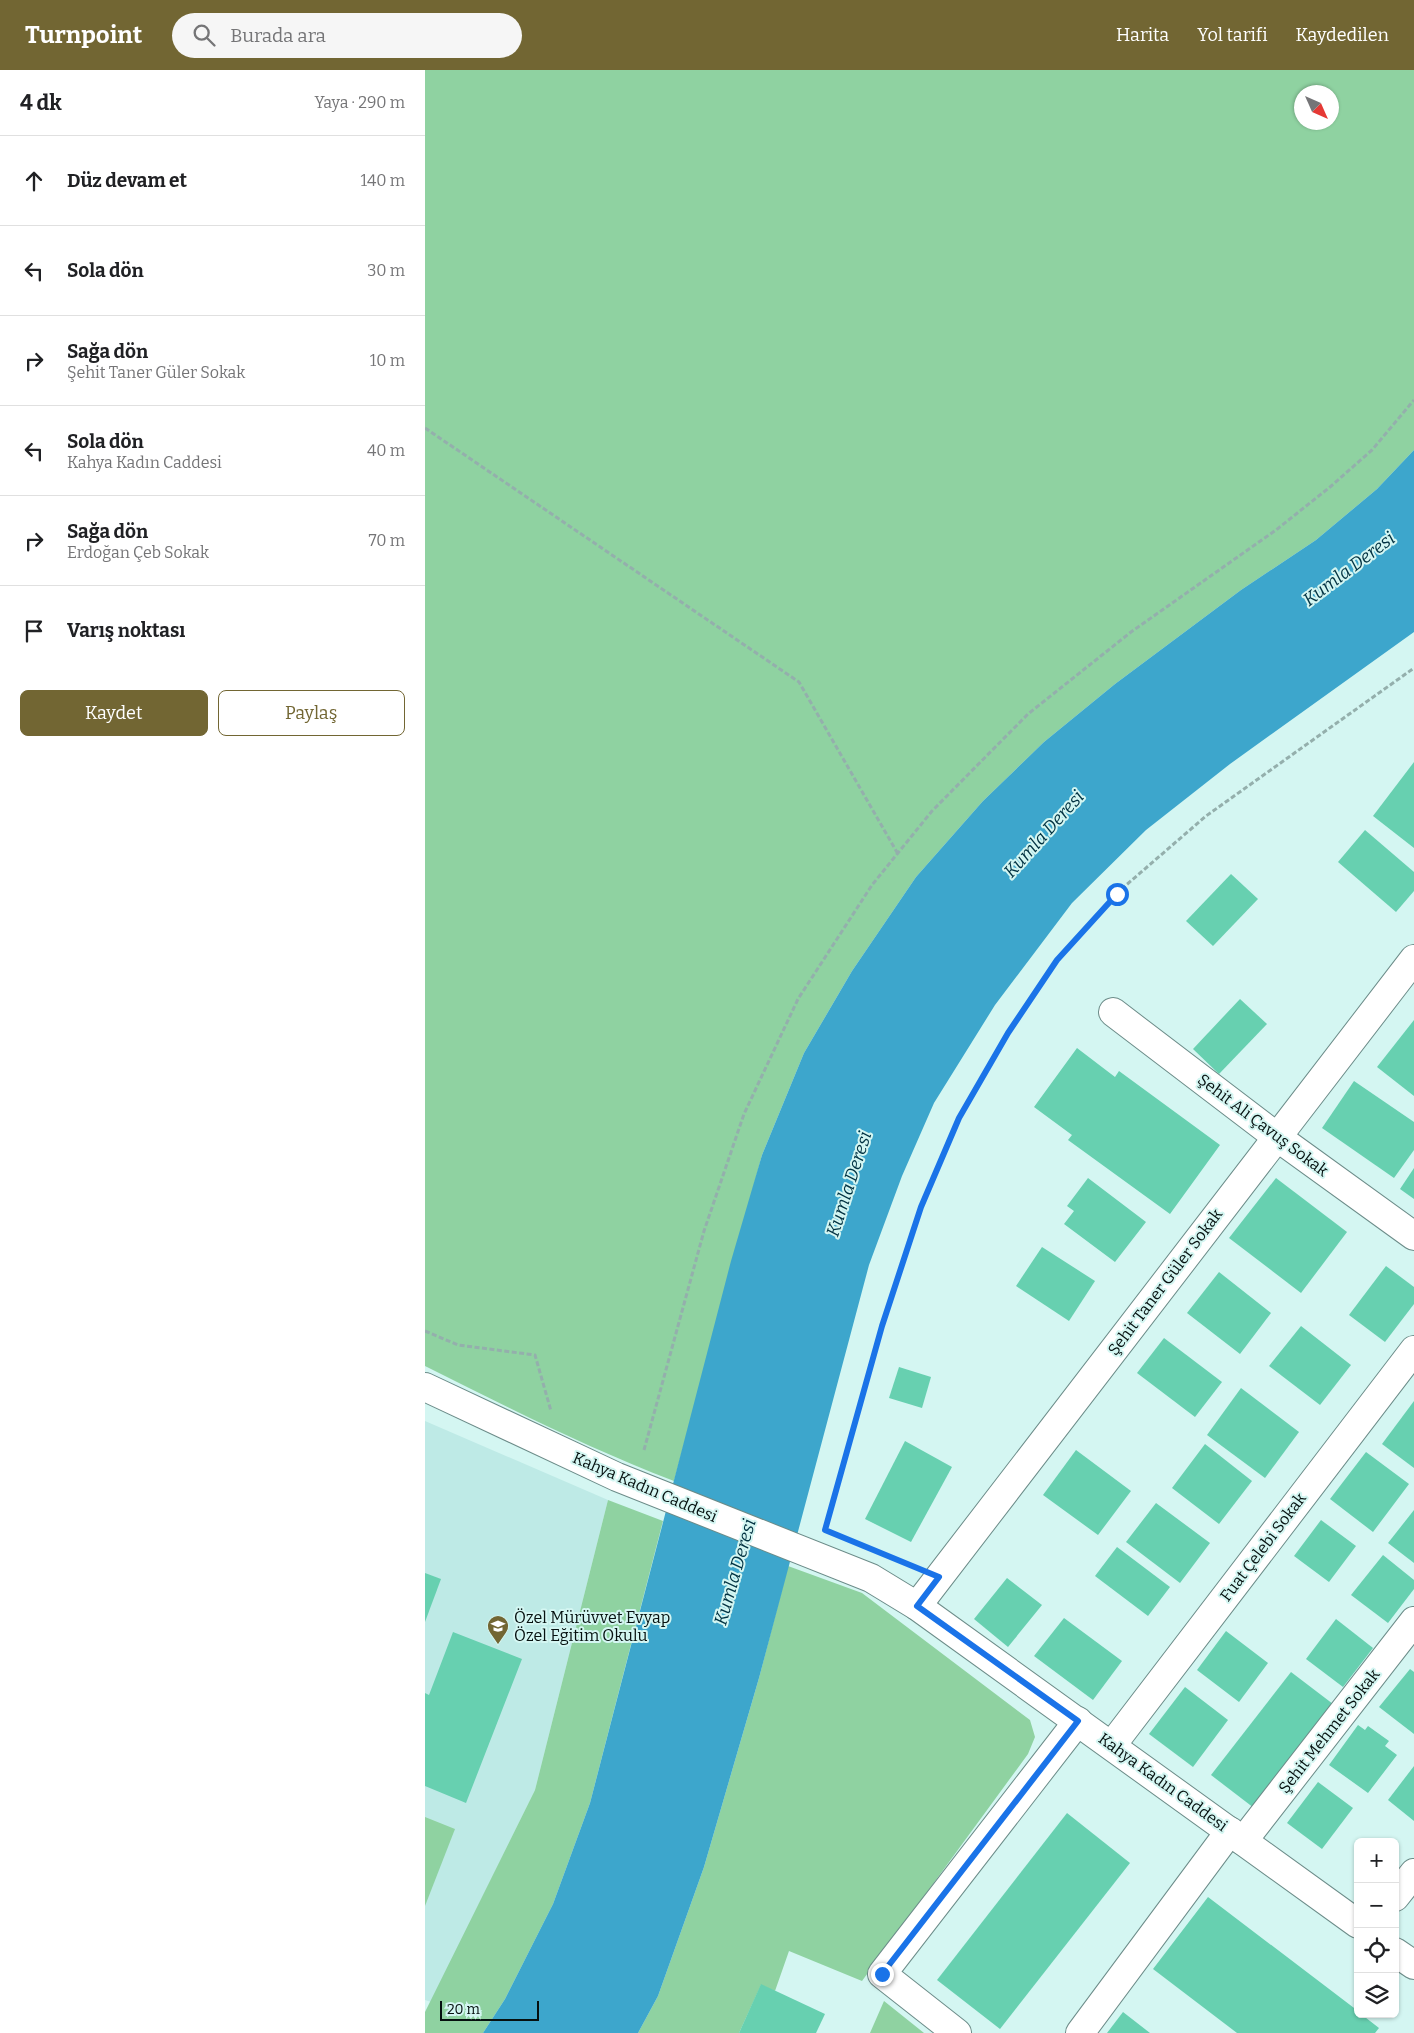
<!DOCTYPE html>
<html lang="tr">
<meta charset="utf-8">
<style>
:root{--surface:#fff;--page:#f6f6f6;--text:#202124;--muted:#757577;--line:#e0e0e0;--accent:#726633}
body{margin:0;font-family:Bitter,serif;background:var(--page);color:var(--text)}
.controls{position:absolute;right:15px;bottom:15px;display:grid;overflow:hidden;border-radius:8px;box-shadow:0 1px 4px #0004}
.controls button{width:45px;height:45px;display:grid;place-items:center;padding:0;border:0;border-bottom:1px solid var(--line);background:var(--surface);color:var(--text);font:25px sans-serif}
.compass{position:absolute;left:869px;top:15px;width:45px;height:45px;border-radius:50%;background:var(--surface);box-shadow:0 1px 4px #0004;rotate:135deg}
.scale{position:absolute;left:15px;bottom:12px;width:99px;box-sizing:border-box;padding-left:5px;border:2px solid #061110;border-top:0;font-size:14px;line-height:18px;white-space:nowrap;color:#061110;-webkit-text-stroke:4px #d4f6f2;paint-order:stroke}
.stop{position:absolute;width:15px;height:15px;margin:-11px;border:4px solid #1a73e8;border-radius:50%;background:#fff}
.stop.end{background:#1a73e8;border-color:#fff;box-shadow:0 1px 5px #0008}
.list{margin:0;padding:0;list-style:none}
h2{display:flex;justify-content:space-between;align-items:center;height:65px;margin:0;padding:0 20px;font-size:21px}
h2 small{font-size:16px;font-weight:400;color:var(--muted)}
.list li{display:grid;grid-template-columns:32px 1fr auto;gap:15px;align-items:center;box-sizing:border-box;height:90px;padding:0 20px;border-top:1px solid var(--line)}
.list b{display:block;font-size:19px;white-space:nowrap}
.list p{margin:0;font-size:16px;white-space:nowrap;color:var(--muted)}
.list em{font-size:16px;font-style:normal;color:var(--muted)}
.actions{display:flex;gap:10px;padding:15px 20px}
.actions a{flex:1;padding:11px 0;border:1px solid var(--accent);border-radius:8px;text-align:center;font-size:18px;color:var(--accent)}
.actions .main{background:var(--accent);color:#fff}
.icon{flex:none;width:28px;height:28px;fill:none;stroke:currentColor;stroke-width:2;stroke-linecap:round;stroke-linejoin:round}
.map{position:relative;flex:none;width:989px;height:1963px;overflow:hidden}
header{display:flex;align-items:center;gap:30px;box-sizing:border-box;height:70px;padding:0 25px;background:var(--accent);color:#fff}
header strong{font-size:24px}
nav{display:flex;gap:28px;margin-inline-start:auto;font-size:18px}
.search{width:350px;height:45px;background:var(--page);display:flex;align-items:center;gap:12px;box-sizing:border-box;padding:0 18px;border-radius:28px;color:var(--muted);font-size:19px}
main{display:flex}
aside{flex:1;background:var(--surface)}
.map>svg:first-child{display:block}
</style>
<header>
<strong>Turnpoint</strong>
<div class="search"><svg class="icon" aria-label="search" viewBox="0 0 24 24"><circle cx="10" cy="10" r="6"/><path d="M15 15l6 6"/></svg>Burada ara</div>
<nav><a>Harita</a><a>Yol tarifi</a><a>Kaydedilen</a></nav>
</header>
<main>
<aside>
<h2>4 dk<small>Yaya · 290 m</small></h2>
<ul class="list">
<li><svg class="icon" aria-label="ahead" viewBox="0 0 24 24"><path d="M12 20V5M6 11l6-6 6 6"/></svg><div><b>Düz devam et</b></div><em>140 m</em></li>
<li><svg class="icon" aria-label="left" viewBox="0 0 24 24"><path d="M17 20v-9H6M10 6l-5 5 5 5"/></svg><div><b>Sola dön</b></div><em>30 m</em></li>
<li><svg class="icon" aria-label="right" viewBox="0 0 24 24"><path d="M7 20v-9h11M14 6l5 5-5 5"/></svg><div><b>Sağa dön</b><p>Şehit Taner Güler Sokak</p></div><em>10 m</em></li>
<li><svg class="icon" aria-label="left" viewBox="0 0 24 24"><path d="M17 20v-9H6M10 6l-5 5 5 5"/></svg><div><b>Sola dön</b><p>Kahya Kadın Caddesi</p></div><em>40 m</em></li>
<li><svg class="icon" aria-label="right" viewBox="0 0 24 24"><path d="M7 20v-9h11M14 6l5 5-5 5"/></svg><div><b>Sağa dön</b><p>Erdoğan Çeb Sokak</p></div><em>70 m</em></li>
<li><svg class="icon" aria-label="arrive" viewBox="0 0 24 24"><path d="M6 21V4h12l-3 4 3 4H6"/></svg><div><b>Varış noktası</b></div></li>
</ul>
<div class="actions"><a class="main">Kaydet</a><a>Paylaş</a></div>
</aside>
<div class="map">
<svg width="989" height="1963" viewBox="0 0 989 1963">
<rect width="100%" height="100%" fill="#d4f6f2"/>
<!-- built -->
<path fill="#beeae6" d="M0 1351 183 1430 110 1720 6 1932 0 1930Z"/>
<!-- green -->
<g fill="#8fd2a1" fill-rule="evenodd">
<path d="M0 0H989V380L952 419 891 470 816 520 690 614 619 672 558 731 491 807 427 901 379 983 337 1085 249 1411C163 1378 82 1337 0 1296ZM876 22H906V52H876Z"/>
<path d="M183 1430 238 1451 165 1733 128 1834 80 1929 58 1963H0V1942L110 1720Z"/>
<path d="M363 1496 437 1523 605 1650 610 1667 603 1684 437 1911 364 1881 350 1921 336 1915 314 1963H213L233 1926 279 1797 334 1608Z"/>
<path d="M0 1747 30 1759 0 1836Z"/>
<path d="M459 1931 499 1963H445Z"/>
</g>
<!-- water -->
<path fill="#3da6cc" d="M989 380V562L805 694 721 760 647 833 570 935 509 1033 477 1106 444 1195 334 1608 279 1797 233 1926 213 1963H58L80 1929 128 1834 165 1733 306 1191 337 1085 379 983 427 901 491 807 558 731 619 672 690 614 816 520 891 470 952 419Z"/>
<!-- building -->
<g fill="#67d0b0">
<path d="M989 692V778L948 746Z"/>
<path d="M940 760 989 802V821L971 842 913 792Z"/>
<path d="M806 804 833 829 788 876 761 851Z"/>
<path d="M815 929 842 954 794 1004 768 979Z"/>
<path d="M989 950V1026L952 997Z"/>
<path d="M652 978 690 1007 694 1001 795 1075 745 1144 643 1070 647 1065 609 1037Z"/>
<path d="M929 1011 989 1052V1080L969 1108 897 1058Z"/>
<path d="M989 1098V1129L975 1119Z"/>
<path d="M663 1108 721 1152 690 1192 639 1154 649 1141 642 1136Z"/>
<path d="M851 1108 922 1162 876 1223 804 1168Z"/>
<path d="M617 1177 670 1211 644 1251 591 1216Z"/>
<path d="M961 1196 989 1217V1234L960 1272 924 1245Z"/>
<path d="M794 1202 846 1243 815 1284 762 1243Z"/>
<path d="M876 1256 926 1295 895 1335 844 1296Z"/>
<path d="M739 1268 797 1312 770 1347 712 1303Z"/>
<path d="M474 1297 506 1307 497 1338 464 1328Z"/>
<path d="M816 1318 874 1362 840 1408 782 1365Z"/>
<path d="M989 1331V1398L957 1374Z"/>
<path d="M480 1371 527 1397 486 1472 440 1449Z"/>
<path d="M780 1374 827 1411 794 1454 747 1418Z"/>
<path d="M651 1380 706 1421 673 1465 618 1425Z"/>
<path d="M941 1382 984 1414 948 1462 905 1429Z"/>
<path d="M731 1433 785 1473 755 1513 701 1472Z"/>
<path d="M989 1440V1493L963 1473Z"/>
<path d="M896 1450 931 1476 904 1512 869 1486Z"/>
<path d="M692 1477 745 1517 723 1546 670 1506Z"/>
<path d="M958 1485 989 1510V1519L963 1553 926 1525Z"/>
<path d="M0 1503 16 1509 0 1552Z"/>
<path d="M582 1508 617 1535 583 1577 549 1549Z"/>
<path d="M639 1548 697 1591 668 1630 609 1586Z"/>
<path d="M911 1549 948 1578 918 1617 881 1589Z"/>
<path d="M801 1561 843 1593 814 1632 772 1600Z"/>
<path d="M28 1562 97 1589 41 1733 0 1716V1623L4 1625Z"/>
<path d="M985 1599 989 1602V1664L954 1637Z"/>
<path d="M866 1602 908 1634 829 1738 786 1705Z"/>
<path d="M760 1617 803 1650 768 1697 724 1664Z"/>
<path d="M933 1655 940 1660 943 1656 964 1671 960 1676 972 1685 943 1723 904 1695Z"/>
<path d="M989 1696V1751L963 1730Z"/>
<path d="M893 1712 928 1738 897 1779 862 1753Z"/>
<path d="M642 1743 705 1793 575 1959 512 1910Z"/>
<path d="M783 1827 933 1941V1944H936L954 1958 950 1963H812L728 1899Z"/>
<path d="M336 1914 400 1944 391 1963H314Z"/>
<path d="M698 1942 725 1963H682Z"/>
</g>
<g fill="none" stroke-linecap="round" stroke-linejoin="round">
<!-- minor casing -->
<g stroke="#6c8c89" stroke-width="30">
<g id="minor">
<path d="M688 942 852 1067 989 1166"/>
<path d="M0 1317 192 1407 446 1508 492 1536 933 1854"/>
<path d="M492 1536 989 889"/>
<path d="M687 1675 989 1280"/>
<path d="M818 1771 989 1551"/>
<path d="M970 1827 989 1803"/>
<path d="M970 1882 989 1895"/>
<path d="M532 1963 457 1904 653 1651"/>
<path d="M655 1963 805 1761"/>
</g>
</g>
<!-- path -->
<g stroke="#94afac" stroke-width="3" stroke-dasharray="5 2.5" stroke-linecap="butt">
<path d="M0 358 374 612 473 784"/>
<path d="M0 1261 33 1275 110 1285 126 1341"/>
<path d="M219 1380 279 1161 319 1044 373 929 447 815 507 741 603 644 706 562 851 460 905 417 947 380 989 330"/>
<path d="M401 1457 457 1256 496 1137 534 1048 583 963 632 890 692 823 781 746 989 598"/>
</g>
<!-- minor -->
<use href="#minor" stroke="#fff" stroke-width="28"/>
</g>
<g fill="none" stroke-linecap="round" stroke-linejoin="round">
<!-- route -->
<path stroke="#1a73e8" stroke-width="6" d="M457 1904 653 1651 492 1536 514 1507 400 1460 457 1256 496 1137 534 1048 583 963 632 890 692 824"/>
</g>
<!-- icons -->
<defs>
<g id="school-pin" transform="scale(1.125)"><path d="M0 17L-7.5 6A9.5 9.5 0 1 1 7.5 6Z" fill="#726633" stroke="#d4f6f2"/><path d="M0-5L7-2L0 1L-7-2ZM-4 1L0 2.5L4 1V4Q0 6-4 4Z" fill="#fff"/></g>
</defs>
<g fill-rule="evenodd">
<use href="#school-pin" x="73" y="1556"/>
</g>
<g text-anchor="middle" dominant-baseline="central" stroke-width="4" stroke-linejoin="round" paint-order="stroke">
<!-- street labels -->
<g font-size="16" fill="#061110" stroke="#d4f6f2">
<text transform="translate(838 1055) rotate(37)">Şehit Ali Çavuş Sokak</text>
<text transform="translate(740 1212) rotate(-53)">Şehit Taner Güler Sokak</text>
<text transform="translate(220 1417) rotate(23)">Kahya Kadın Caddesi</text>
<text transform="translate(838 1477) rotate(-53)">Fuat Çelebi Sokak</text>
<text transform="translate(904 1661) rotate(-52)">Şehit Mehmet Sokak</text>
<text transform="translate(738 1712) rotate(36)">Kahya Kadın Caddesi</text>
</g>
<!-- poi labels -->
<g font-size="16" fill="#061110" stroke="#d4f6f2" text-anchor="start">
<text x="89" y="1547">Özel Mürüvvet Evyap<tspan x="89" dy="18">Özel Eğitim Okulu</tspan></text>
</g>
<!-- water labels -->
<g font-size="18" font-style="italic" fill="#003141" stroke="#d4f6f2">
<text transform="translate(924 499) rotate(-37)">Kumla Deresi</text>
<text transform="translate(619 764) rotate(-48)">Kumla Deresi</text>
<text transform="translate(424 1114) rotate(-72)">Kumla Deresi</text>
<text transform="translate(310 1502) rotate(-74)">Kumla Deresi</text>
</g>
</g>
</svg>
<div class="controls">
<button>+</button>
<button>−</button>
<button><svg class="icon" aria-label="locate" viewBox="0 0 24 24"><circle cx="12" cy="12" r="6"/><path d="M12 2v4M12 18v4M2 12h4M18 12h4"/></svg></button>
<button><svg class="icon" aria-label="layers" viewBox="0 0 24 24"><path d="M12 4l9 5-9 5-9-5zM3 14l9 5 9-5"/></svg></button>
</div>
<svg class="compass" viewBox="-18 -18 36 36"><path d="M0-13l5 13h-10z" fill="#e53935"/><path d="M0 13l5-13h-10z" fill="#757577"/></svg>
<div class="scale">20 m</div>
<div class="stop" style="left:692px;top:824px"></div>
<div class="stop end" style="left:457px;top:1904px"></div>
</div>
</main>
